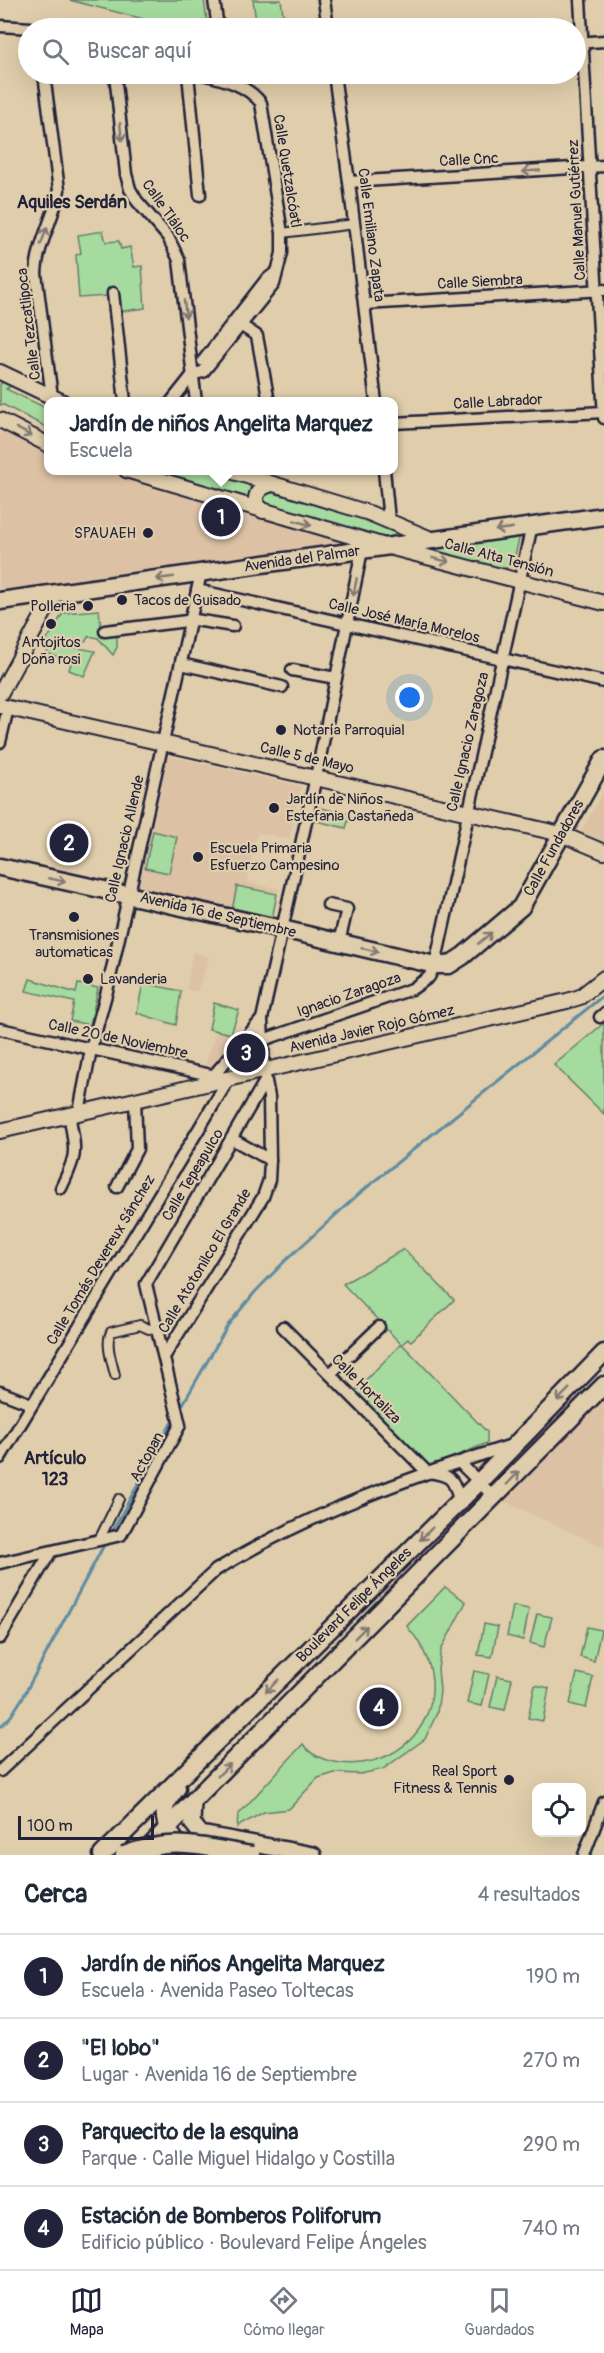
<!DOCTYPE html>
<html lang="es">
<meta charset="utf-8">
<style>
:root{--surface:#fff;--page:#f6f6f7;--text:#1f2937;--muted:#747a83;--line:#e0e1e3;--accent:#22223b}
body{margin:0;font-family:Pangolin,sans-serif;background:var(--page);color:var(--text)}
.controls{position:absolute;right:18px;bottom:18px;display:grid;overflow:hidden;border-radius:12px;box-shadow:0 6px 24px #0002}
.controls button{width:54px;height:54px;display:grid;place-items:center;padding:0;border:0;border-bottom:2px solid var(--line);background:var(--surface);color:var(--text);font:30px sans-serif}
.scale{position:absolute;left:18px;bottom:15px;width:136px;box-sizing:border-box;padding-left:6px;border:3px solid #22223b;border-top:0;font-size:16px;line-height:21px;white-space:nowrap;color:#22223b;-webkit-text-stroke:4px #dfcdab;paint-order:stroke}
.you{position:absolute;left:410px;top:698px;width:21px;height:21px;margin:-15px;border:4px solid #fff;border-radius:50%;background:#1a73e8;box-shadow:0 0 0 9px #1a73e833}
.badge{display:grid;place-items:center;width:39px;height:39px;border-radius:50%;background:var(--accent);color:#fff;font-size:20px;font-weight:700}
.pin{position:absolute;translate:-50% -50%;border:3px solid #fff;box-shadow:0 2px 6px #0006}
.popup{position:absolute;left:44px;top:397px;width:354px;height:78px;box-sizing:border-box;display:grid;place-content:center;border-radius:12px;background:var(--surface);filter:drop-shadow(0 2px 4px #0005);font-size:20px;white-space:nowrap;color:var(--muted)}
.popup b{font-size:22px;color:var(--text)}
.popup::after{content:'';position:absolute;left:50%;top:100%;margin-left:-12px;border:12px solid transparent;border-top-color:var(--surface)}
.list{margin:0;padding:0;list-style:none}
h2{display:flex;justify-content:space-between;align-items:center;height:78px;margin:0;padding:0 24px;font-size:26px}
h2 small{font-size:20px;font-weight:400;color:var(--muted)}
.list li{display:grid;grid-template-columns:39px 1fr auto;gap:18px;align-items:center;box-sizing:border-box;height:84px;padding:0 24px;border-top:2px solid var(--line)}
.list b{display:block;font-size:22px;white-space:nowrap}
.list p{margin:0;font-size:20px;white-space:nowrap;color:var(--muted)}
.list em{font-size:20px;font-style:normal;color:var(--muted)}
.icon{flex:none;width:33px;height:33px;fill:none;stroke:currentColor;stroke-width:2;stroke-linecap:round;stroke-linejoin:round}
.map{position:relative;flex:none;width:604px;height:1855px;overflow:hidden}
.search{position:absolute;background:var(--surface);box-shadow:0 6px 24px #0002;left:18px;right:18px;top:18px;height:66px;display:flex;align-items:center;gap:15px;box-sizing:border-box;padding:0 21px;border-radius:33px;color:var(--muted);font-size:22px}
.sheet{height:414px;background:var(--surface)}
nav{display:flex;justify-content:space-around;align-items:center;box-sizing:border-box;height:84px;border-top:2px solid var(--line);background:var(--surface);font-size:16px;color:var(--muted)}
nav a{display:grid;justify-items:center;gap:3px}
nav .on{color:var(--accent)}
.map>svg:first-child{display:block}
</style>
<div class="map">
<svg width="604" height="1855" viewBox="0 0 604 1855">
<rect width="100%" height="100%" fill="#dfcdab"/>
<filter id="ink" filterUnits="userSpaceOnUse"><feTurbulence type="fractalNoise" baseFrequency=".0167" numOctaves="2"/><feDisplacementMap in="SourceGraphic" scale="12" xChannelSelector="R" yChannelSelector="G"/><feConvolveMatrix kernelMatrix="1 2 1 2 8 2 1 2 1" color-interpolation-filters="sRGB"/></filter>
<g filter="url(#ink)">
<!-- built -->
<g fill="#dcc1a5">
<path d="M3 429 48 454 49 470 98 471 346 541V546L0 595V430Z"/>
<path d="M168 756 301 786 289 839 257 833 246 882 278 889 272 919 139 889Z"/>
<path d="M604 790V841L581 832Z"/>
<path d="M193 952 209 957 197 992 187 989Z"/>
<path d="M216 1031 237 1036 215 1067 205 1066Z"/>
<path d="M604 1389V1547L504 1501 501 1496Z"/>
</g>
<!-- green -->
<g fill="#a5db9e" stroke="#647e6c" stroke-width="1.5">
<path d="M69 0H204L208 28H179Z"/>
<path d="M253 0H281L285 28H257Z"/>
<path d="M103 231 106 242 119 241 121 249 130 247 134 267 142 266 145 308 110 313 107 296 79 298 76 255 81 253 78 235Z"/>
<path d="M6 380 14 384 6 389 48 409V428L2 404 0 405V384Z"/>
<path d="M143 471C164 471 247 463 251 491L246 498Z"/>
<path d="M268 488 395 528V535L389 540 263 506 260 493Z"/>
<path d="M520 535 513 564 503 570 422 549Z"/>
<path d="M99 610 102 635 117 634V647L113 655 98 638 89 636 85 642 75 640 72 647 95 651 84 676 69 670 71 663 47 653 49 647 44 645 63 613Z"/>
<path d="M315 807 350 814 346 828 312 820Z"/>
<path d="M153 831 177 837 169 873 145 868Z"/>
<path d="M237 886 277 894 272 919 232 910Z"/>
<path d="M30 979 76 993 78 984 98 988 90 1025 70 1021 74 1002 26 991Z"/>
<path d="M143 983 181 991 176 1025 137 1013Z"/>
<path d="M214 1003 239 1010 231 1034 209 1029Z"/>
<path d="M604 1023V1114L554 1065Z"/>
<path d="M252 1037 254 1038V1067L227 1070Z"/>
<path d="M404 1249 454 1300 411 1341 408 1339 402 1344 487 1432V1443L430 1467 355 1391 401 1344 343 1284Z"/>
<path d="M445 1587 466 1602 441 1650 438 1669 440 1691 437 1713 425 1739 383 1769 360 1774 335 1773 318 1778 289 1809 264 1812 237 1827 238 1815 303 1744C309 1754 323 1760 334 1762 386 1772 436 1735 432 1680 431 1666 425 1652 418 1641 415 1635 410 1632 407 1626Z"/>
<path d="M513 1606 529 1609 523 1640 507 1636Z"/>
<path d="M537 1614 552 1617 544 1647 530 1643Z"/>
<path d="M484 1624 498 1627 492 1657 478 1655Z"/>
<path d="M587 1627 601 1630 594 1661 580 1657Z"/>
<path d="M474 1671 489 1674 482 1706 467 1703Z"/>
<path d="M577 1673 593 1677 586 1708 570 1704Z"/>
<path d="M497 1676 512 1679 505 1710 490 1707Z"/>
<path d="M535 1685 549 1688 543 1721 528 1718Z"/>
</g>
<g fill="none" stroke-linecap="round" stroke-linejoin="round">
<!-- stream -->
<g stroke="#5f8ca2" stroke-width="3">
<path d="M183 1404 228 1325 255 1292 285 1261 361 1192 604 995"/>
<path d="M112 1532 173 1420"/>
<path d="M0 1727 11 1716 23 1697 104 1545"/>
</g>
<!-- pedestrian casing -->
<g stroke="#22223b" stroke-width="12">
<g id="pedestrian">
<path d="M282 233 355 224"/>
<path d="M115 1375C112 1362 105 1344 111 1332L140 1325 149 1329 157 1328"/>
<path d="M99 1540 119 1499"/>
</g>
</g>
<!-- minor casing -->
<g stroke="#22223b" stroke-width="15">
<g id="minor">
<path d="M214 0 218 28"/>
<path d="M324 0 328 28"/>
<path d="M580 0 604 418"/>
<path d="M0 26 31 28"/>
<path d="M576 43 604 41"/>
<path d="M44 74 59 190C54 219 37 244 36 274L52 397"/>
<path d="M115 74 126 174 130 189 137 201 168 237 179 260 196 402"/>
<path d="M188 74 200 195"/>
<path d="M334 74 349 182 376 402"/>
<path d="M349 182 604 166"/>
<path d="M113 293 125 402"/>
<path d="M365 304 604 290"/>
<path d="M236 322 257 336 269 402"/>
<path d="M203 361 265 281 275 273"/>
<path d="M193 374 203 372 274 284 282 253V233L261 103C247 85 224 79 202 74"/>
<path d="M171 402 194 373"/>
<path d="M394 423 604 412"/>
<path d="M384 470 389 520"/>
<path d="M197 590 604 682"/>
<path d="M105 631 195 620 233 626"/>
<path d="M181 664 282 687"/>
<path d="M292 670 336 678"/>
<path d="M0 742 8 708"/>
<path d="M328 905 347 909 339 942"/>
<path d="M600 1017 604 1014"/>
<path d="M0 1029 229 1079 0 1458"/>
<path d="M263 1040 412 989 429 977 435 965 532 525"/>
<path d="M214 1075 262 1019"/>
<path d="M79 1112 91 1049 107 991 201 573"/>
<path d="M232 1139 270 1160"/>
<path d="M117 1187 137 1149 135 1100"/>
<path d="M61 1188C78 1153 76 1152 69 1114"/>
<path d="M283 1327 427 1472C451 1475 454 1478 459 1501"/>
<path d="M164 1357 263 1197 269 1180 270 1160 269 1097 264 1071 262 1019 316 777 362 550"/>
<path d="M330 1374 379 1327"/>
<path d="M0 1392 31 1404"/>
<path d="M459 1462 494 1497"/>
<path d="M0 1563 121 1535 180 1425 146 1284 265 1081"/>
<path d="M0 1638 50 1553"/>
<path d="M0 1771 216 1570C307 1514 410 1477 512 1445"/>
<path d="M584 1855 604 1802"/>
</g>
</g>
<!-- tertiary casing -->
<g stroke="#22223b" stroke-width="18">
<g id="tertiary">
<path d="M0 372 63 402"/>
<path d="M0 420 49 445"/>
<path d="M126 470 385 546 604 603"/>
<path d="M227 470 369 513 431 539"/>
<path d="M263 511 256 503C255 492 261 487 272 484"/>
<path d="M0 694 55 593"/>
<path d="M0 706 561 834 604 852"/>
<path d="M0 1131 567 1001 580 997 604 978"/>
</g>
</g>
<!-- secondary casing -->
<g stroke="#22223b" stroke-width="20">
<path id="secondary" d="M193 1801 192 1823 201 1834 313 1855"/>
</g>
<!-- primary casing -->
<g stroke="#22223b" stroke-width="21">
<g id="primary">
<path d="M0 601 604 516"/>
<path d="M0 867 282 929 435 965H449L463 956 521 907 604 759"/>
<path d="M177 1788C173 1793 169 1799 166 1805 160 1824 177 1849 195 1855"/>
<path d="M144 1853 193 1801 604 1385"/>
<path d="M102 1855 480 1481 604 1353"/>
</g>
</g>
<!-- pedestrian -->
<use href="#pedestrian" stroke="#dfcdab" stroke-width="8"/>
<!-- minor -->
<use href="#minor" stroke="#dfcdab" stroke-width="10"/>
<!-- tertiary -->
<use href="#tertiary" stroke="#dfcdab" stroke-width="14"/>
<!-- secondary -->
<use href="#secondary" stroke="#dfcdab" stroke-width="15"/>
<!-- primary -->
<use href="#primary" stroke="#dfcdab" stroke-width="16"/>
<!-- primary-bridge casing -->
<g stroke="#22223b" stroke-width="21" stroke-linecap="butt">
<path id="primary-bridge" d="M124 1855C174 1836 202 1847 252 1855"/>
</g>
<!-- primary-bridge -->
<use href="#primary-bridge" stroke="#dfcdab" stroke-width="16"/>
</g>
<!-- one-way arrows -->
<defs><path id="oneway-shaft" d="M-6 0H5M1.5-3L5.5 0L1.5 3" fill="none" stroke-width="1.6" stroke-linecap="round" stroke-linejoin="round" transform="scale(1.5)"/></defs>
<g stroke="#807873">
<use href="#oneway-shaft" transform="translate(121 132) rotate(84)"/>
<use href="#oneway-shaft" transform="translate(531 171) rotate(177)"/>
<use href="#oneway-shaft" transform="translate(44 236) rotate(-69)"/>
<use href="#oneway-shaft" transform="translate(185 309) rotate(83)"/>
<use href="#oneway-shaft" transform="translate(24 432) rotate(27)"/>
<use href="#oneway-shaft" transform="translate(303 523) rotate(16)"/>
<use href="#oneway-shaft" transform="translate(504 529) rotate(172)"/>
<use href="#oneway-shaft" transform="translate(441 560) rotate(14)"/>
<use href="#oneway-shaft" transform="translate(165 578) rotate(172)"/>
<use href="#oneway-shaft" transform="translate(355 587) rotate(101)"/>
<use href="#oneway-shaft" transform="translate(57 880) rotate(12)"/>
<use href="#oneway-shaft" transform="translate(485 938) rotate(-40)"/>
<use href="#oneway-shaft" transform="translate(370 950) rotate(13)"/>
<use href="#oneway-shaft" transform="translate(563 1395) rotate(135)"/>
<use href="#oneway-shaft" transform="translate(513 1478) rotate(-46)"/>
<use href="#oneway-shaft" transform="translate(426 1534) rotate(135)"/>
<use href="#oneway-shaft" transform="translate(361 1632) rotate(-45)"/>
<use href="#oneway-shaft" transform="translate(272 1686) rotate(135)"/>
<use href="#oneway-shaft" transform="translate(224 1770) rotate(-45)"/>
</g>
</g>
<!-- markers -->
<g fill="#22223b" stroke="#dfcdab" stroke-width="2">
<circle cx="148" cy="533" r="6"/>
<circle cx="122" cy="600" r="6"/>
<circle cx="88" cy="606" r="6"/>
<circle cx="51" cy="624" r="6"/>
<circle cx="281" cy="730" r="6"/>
<circle cx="274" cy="808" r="6"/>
<circle cx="198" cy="857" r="6"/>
<circle cx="74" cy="917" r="6"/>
<circle cx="88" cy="979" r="6"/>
<circle cx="509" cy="1780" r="6"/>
</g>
<g text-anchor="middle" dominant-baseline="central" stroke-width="4.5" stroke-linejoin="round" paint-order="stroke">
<!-- street labels -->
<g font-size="15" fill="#22223b" stroke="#dfcdab">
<text transform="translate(469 160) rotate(-3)">Calle Cnc</text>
<text transform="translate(287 171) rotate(81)">Calle Quetzalcóatl</text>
<text transform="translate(577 210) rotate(-93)">Calle Manuel Gutiérrez</text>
<text transform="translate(166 211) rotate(55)">Calle Tláloc</text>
<text transform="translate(371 235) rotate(83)">Calle Emiliano Zapata</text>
<text transform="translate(480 282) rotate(-3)">Calle Siembra</text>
<text transform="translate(29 324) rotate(-97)">Calle Tezcatlipoca</text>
<text transform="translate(498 402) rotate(-3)">Calle Labrador</text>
<text transform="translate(499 558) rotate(15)">Calle Alta Tensión</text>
<text transform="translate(302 559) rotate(-8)">Avenida del Palmar</text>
<text transform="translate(404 621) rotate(13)">Calle José María Morelos</text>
<text transform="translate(468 742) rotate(-77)">Calle Ignacio Zaragoza</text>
<text transform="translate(307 758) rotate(13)">Calle 5 de Mayo</text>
<text transform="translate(125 839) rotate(-77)">Calle Ignacio Allende</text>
<text transform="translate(554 848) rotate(-61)">Calle Fundadores</text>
<text transform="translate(218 915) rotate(13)">Avenida 16 de Septiembre</text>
<text transform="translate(349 995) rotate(-19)">Ignacio Zaragoza</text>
<text transform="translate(372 1029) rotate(-13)">Avenida Javier Rojo Gómez</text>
<text transform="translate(118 1039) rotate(12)">Calle 20 de Noviembre</text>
<text transform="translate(193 1175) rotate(-59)">Calle Tepeapulco</text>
<text transform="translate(101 1260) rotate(-59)">Calle Tomás Devereux Sánchez</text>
<text transform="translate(205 1261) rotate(-59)">Calle Atotonilco El Grande</text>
<text transform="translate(366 1389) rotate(45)">Calle Hortaliza</text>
<text transform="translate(147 1457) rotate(-61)">Actopan</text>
<text transform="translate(354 1605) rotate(-45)">Boulevard Felipe Ángeles</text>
</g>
<!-- poi labels -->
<g font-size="15" fill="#22223b" stroke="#dfcdab" text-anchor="start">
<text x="136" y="533" text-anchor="end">SPAUAEH</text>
<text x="134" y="600">Tacos de Guisado</text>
<text x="76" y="606" text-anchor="end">Polleria</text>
<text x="51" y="642" text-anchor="middle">Antojitos<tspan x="51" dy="17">Doña rosi</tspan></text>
<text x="293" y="730">Notaría Parroquial</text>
<text x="286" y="799">Jardín de Niños<tspan x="286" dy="17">Estefania Castañeda</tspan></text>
<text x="210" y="848">Escuela Primaria<tspan x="210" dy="17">Esfuerzo Campesino</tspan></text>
<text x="74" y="935" text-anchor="middle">Transmisiones<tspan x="74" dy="17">automaticas</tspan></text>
<text x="100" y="979">Lavanderia</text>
<text x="497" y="1771" text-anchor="end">Real Sport<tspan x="497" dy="17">Fitness &amp; Tennis</tspan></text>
</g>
<!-- quarter labels -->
<g font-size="18" font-weight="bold" fill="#22223b" stroke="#dfcdab">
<text x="72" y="202">Aquiles Serdán</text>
<text x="55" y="1458">Artículo<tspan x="55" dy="21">123</tspan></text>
</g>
</g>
</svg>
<div class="controls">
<button><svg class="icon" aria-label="locate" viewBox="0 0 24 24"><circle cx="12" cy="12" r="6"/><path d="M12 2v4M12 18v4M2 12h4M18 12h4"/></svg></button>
</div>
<div class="scale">100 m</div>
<div class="you"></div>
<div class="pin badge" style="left:221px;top:517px">1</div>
<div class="popup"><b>Jardín de niños Angelita Marquez</b>Escuela</div>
<div class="pin badge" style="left:69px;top:843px">2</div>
<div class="pin badge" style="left:246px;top:1053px">3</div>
<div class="pin badge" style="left:379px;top:1707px">4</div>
<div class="search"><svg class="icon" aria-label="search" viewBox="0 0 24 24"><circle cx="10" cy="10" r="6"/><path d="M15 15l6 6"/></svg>Buscar aquí</div>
</div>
<section class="sheet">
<h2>Cerca<small>4 resultados</small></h2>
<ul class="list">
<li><span class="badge">1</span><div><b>Jardín de niños Angelita Marquez</b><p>Escuela · Avenida Paseo Toltecas</p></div><em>190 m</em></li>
<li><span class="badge">2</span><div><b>&quot;El lobo&quot;</b><p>Lugar · Avenida 16 de Septiembre</p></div><em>270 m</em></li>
<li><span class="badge">3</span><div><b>Parquecito de la esquina</b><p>Parque · Calle Miguel Hidalgo y Costilla</p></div><em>290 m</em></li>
<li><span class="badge">4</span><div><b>Estación de Bomberos Poliforum</b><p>Edificio público · Boulevard Felipe Ángeles</p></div><em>740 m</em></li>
</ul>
</section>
<nav>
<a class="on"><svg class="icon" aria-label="map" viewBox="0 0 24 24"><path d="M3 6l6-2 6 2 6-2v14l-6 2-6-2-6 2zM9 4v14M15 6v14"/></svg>Mapa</a>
<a><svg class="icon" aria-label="directions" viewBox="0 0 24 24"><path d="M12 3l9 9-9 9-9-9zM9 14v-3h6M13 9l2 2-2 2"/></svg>Cómo llegar</a>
<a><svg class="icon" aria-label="saved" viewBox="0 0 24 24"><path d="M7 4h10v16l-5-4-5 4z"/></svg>Guardados</a>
</nav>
